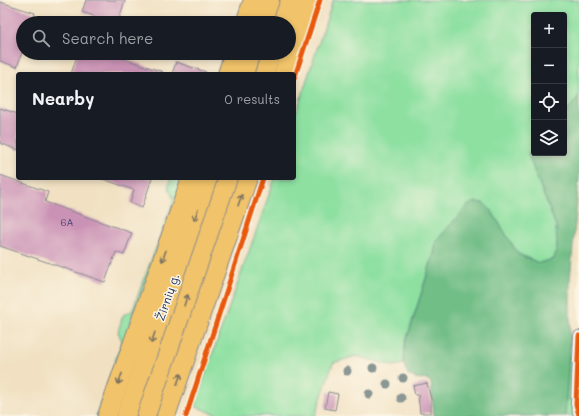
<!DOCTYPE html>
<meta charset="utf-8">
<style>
:root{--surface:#171b24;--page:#20242c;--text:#f1f3f6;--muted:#9ea1a6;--line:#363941}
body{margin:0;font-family:Mali,sans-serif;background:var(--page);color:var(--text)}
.controls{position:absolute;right:12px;top:12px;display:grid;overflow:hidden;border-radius:4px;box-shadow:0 2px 6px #0003}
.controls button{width:36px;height:36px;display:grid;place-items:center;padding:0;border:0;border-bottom:1px solid var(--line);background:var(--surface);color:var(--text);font:20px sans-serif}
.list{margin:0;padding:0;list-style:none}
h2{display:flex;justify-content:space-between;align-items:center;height:52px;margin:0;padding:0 16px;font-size:17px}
h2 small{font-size:13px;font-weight:400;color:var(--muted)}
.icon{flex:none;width:22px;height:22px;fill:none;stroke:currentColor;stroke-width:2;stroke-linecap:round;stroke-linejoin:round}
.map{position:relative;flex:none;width:579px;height:416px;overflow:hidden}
.search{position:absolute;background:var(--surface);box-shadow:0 2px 6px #0003;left:16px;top:16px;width:280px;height:44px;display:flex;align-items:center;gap:10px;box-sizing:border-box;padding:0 14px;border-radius:22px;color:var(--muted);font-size:15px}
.panel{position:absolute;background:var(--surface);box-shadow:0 2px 6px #0003;left:16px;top:72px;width:280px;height:108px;border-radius:4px}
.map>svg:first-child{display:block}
</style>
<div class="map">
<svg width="579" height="416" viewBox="0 0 579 416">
<rect width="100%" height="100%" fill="#fcf5e5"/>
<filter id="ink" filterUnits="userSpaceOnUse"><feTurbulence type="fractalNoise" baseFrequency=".025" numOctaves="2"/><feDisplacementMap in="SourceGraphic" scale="8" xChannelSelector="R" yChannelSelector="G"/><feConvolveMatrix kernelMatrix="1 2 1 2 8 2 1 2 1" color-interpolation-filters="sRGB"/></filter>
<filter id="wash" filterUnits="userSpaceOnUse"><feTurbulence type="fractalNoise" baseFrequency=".012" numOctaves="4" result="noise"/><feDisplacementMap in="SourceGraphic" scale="16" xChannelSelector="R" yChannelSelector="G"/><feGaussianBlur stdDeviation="0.9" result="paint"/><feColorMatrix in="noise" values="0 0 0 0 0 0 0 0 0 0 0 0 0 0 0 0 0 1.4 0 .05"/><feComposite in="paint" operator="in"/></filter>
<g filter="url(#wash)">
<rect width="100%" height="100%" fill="#f1e1c2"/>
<!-- green -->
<g fill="#8ee0a1" stroke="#548880">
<path d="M333 0H579V96L564 115V15H534V147L528 153 534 170 556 226 557 247 554 259 539 263 518 254 491 210 436 241 435 250 405 344 404 364 393 366 356 356 333 363 315 416H221L194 406 275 178H294V119Z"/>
<path d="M171 178H185L133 315 99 416H96L122 341 118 332 123 315 132 311 174 200 168 187Z"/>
<path d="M570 343 579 353V416H565Z"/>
</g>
<!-- forest -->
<path fill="#72be87" stroke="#467672" d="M579 96V179L570 280V343L565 416H434L431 383 428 380 415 378 408 375 404 364 405 345 435 250 436 241 468 205 476 202 483 203 491 210 518 254 539 263 554 259 557 247 556 226 534 170 528 153 534 147V153H564V115Z"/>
<g id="blocks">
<!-- building -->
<g fill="#ca92b5">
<path d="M86 0H125L118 23H114L82 12Z"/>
<path d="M0 2 35 13 32 23H23V49L17 67 0 61Z"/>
<path d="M78 53H107L163 72V74H71Z"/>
<path d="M176 62 206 72 205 74H172Z"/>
<path d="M0 108 18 114V150L0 143Z"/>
<path d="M0 175 48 192 45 202 132 233 124 255 116 252 105 282 0 246Z"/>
<path d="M103 178H152L142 208 130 203 134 190 103 179Z"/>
<path d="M427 383 431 399V413H420L418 395H415L413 386Z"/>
<path d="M328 392 338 394 335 410 325 408Z"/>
</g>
</g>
</g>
<g filter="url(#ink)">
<use href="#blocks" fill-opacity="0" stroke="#868890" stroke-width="1"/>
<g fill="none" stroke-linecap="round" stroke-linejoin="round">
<!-- street casing -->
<g stroke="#868890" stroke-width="12">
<path id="street" d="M579 336 576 404 579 415"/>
</g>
<!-- highway casing -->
<g stroke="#868890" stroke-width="20">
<g id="highway">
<path d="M245 23 253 0"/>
<path d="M262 23 270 0"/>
<path d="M282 23 290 0"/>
<path d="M227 74 234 53"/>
<path d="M244 74 251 53"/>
<path d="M264 74 271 53"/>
<path d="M283 74 307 0"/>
<path d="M107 416 191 178"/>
<path d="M126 416 208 178"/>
<path d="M146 416 228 178"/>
<path d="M166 416 248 178"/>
</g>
</g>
<!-- street -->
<use href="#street" stroke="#fff" stroke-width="10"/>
<!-- highway -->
<use href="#highway" stroke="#f1c36a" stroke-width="18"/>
<!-- cycleway casing -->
<g stroke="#fcf5e5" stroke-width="8">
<g id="cycleway">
<path d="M294 79 320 0"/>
<path d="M579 336 576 404 579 415"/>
<path d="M186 416 263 178"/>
</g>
</g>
<!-- cycleway -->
<use href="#cycleway" stroke="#e8590c" stroke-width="5"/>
</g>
<!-- trees -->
<g fill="#8b9794">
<circle cx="373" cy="368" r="4.5"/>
<circle cx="347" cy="371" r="4.5"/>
<circle cx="403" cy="378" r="4.5"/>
<circle cx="387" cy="384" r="4.5"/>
<circle cx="369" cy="394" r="4.5"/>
<circle cx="401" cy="398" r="4.5"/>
</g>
<!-- one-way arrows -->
<defs><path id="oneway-shaft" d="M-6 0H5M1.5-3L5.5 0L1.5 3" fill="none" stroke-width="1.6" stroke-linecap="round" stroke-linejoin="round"/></defs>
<g stroke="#7b7263">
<use href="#oneway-shaft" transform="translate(240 200) rotate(-71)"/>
<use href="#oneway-shaft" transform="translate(196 215) rotate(109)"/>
<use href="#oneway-shaft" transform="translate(164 256) rotate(109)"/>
<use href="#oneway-shaft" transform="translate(186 300) rotate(-71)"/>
<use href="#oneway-shaft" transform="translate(153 338) rotate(109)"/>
<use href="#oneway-shaft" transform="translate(120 379) rotate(110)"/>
<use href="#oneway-shaft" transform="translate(179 379) rotate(-71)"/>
</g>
</g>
<g text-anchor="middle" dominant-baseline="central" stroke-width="3" stroke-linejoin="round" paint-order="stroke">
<!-- number labels -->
<g font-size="10" fill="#474874">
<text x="67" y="222">6A</text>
</g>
<!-- street labels -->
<g font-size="12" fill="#1b2f5e" stroke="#fcf5e5">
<text transform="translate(167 297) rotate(-71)">Žirnių g.</text>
</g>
</g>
</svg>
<div class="controls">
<button>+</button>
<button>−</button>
<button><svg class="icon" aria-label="locate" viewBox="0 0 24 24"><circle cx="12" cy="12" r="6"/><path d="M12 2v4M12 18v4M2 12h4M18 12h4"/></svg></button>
<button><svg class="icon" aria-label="layers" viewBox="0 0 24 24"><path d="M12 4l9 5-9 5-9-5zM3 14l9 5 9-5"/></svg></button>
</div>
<div class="search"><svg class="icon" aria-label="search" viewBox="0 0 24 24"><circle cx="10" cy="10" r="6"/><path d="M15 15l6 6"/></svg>Search here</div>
<section class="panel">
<h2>Nearby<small>0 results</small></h2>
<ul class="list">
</ul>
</section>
</div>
